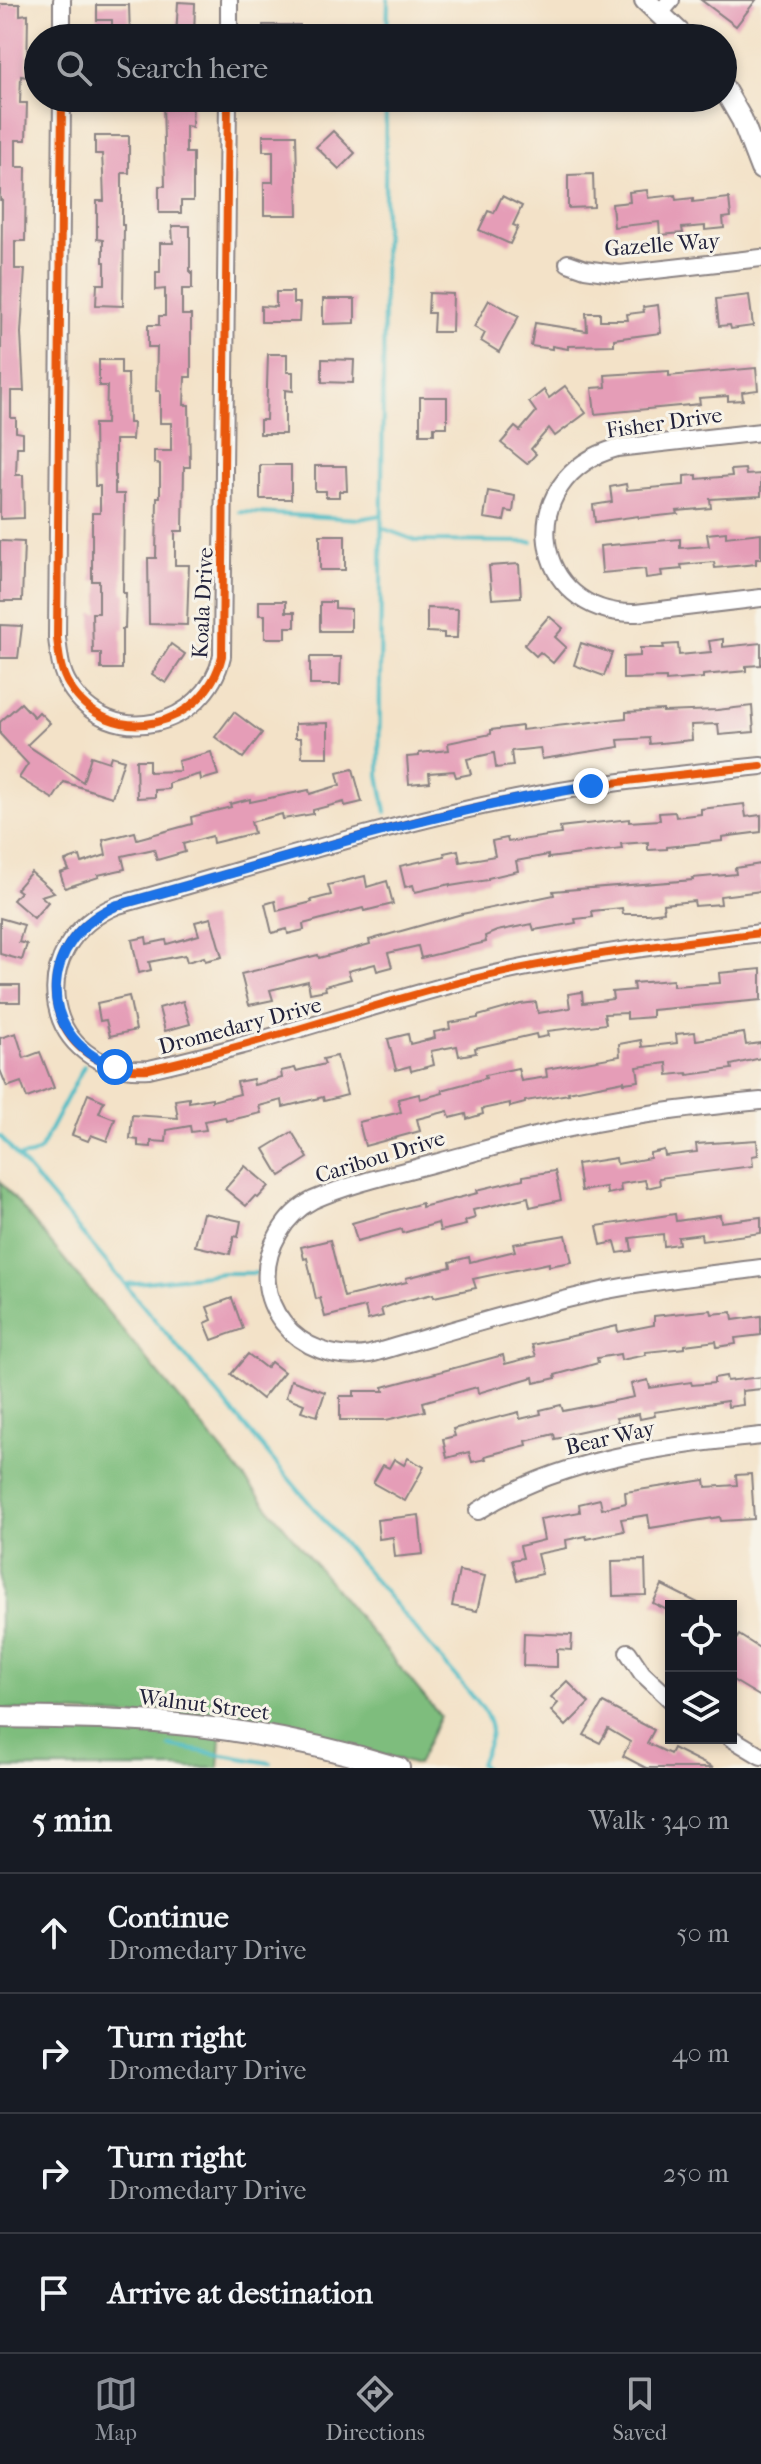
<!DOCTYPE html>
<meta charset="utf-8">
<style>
:root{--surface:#171b24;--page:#20242c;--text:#f1f3f6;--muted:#9ea1a6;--line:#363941;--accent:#8c9099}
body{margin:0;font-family:"IM FELL French Canon",serif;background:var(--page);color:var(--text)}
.controls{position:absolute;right:24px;bottom:24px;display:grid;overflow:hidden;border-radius:0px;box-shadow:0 4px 12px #0003}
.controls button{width:72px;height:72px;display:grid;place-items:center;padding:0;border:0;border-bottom:2px solid var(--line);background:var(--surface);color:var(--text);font:40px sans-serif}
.stop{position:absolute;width:24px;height:24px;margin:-18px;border:6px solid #1a73e8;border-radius:50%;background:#fff}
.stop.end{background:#1a73e8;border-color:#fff;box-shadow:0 2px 8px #0008}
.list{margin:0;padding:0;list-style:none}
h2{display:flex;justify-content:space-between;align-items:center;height:104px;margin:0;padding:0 32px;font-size:34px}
h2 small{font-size:26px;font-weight:400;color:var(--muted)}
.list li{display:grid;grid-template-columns:52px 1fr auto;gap:24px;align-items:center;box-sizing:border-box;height:120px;padding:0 32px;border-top:2px solid var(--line)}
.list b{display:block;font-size:30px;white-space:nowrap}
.list p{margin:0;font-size:26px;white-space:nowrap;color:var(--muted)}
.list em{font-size:26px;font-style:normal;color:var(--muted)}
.icon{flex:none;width:44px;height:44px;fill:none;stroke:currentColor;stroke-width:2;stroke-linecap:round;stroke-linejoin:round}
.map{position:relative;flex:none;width:761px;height:1768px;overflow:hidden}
.search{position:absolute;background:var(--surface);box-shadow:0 4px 12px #0003;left:24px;right:24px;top:24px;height:88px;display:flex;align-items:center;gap:20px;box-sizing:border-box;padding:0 28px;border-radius:44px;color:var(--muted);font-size:30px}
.sheet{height:584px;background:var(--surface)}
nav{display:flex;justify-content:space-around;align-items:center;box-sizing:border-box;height:112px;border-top:2px solid var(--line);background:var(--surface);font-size:22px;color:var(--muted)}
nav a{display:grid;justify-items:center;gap:4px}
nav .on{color:var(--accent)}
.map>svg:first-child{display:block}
</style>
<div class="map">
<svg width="761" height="1768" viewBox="0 0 761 1768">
<rect width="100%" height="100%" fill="#f7f3e8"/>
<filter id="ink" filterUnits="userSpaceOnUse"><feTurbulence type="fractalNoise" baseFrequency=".0125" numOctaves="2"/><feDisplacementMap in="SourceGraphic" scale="16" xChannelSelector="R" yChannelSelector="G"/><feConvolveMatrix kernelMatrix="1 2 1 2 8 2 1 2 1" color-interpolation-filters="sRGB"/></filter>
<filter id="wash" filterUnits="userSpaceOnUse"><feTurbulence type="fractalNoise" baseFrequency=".006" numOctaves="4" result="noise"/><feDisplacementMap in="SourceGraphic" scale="32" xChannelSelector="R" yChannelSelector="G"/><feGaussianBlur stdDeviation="1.8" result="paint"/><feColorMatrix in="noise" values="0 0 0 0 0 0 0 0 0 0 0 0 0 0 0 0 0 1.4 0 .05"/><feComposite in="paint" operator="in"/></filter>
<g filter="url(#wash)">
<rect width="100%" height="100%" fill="#f3e2c8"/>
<!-- forest -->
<g fill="#7ebd7d" stroke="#50705c" stroke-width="2">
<path d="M0 1181 440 1716 417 1765 368 1751 223 1718 222 1721 0 1709Z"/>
<path d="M0 1726 121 1728 221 1737 219 1768H0Z"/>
</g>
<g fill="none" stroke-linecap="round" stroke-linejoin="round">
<!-- stream -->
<g stroke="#4ebcc5" stroke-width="4">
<path d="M387 38 388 0"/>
<path d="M386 98 379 775 386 812"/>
<path d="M240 512 359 519 381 515"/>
<path d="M382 528 417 541 532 542"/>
<path d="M0 1136 483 1709C498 1735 489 1738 480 1764L484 1768"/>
<path d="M19 1157 32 1155 39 1151 84 1066"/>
<path d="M127 1284 224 1273H256"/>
<path d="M169 1746 270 1763"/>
<path d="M296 1767 302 1768"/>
</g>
</g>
<g id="blocks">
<!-- building -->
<g fill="#e59db7">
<path d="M701 0H756L736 26Z"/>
<path d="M178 2 195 3 194 38H176Z"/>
<path d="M0 4H20V15L28 14 27 77 21 76 20 103H27L26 140H16V167H26L25 241H15V269H25L21 333 24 391H11V418H16V432L23 433V447H17L16 475H23L24 518 0 519 2 200H0Z"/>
<path d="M97 5H129L130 35H112V20H97Z"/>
<rect x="263" y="25" width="37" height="13"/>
<rect x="329" y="25" width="35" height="13"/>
<path d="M193 98 192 127 186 126V153H193V201H181V213H159V186H165L163 99Z"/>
<path d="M333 131 355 153 339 169 316 147Z"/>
<path d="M263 135H296L298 215H264V182H273V151H263Z"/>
<path d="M95 136H129V173H122V225H124L123 306 96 305 97 284H105V262H103V240L97 239V201H104L103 173 102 154H95Z"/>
<path d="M593 174 594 207 568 208V175Z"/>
<path d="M647 190 648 198 675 195 676 200 693 198V202L729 198 731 217 723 218 724 228 705 230V226L682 228 683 233 660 235 659 222 614 227 612 204 630 202 629 192Z"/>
<path d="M502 196 522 206 513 225 518 227 510 244 479 230 488 211 494 213Z"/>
<path d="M172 226H190V272H192V289H182V315H191V377H185L184 405H189L190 467H184L183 531H175V565H189L187 625 149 624 148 558H156L157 497H160V464L154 463V451H171V423H160V391H156L157 347H148V325H159V316H165V289L156 290V272H160V243H173Z"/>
<path d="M276 292H293V303H300L299 322H261V306L276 307Z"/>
<path d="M429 293 453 294 452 332H433L434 313H428Z"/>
<path d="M749 295 753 326 731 329 730 325 719 326 716 299Z"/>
<path d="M323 299H355V323L323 324Z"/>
<path d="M489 300 519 316 499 352 481 341 485 333 474 327Z"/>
<path d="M658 305 661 333 614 339V345L568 346V349L552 346V349L531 346 535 323 587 331 586 313H600V320H628L627 314 644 312 643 307Z"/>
<path d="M268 354H287V372H293V391L285 390V434H260V420H266Z"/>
<path d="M322 359 354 360 353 383 322 382Z"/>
<path d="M99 360H121V374H128L129 423H133L132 440H115V494H124L123 593H126L125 629H122V669H101V653H93L92 613H99V581H92V513H100V486H95L94 424H106L107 386H99Z"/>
<path d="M756 368 758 390 742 392 743 400 728 401V396L699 398 700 404 595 414 592 388 606 387 605 375 669 371V376Z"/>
<path d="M565 386 586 413 555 436 549 428 531 449 536 454 527 464 501 443 515 427 520 431 536 412 529 402 544 390 549 398Z"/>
<path d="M420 397H447V427H434V434H420Z"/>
<rect x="260" y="465" width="31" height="34"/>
<path d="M315 466H346L347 491H339V497H326V491H315Z"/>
<path d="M745 469 746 475 761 474V496L710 499 711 508 677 511 678 514 639 518 638 516 595 522 593 505 612 502 610 487 626 484 627 490 684 485V476L697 475V479L732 476 731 470Z"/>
<path d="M488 491 515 496 513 512 506 511 504 521 484 518Z"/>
<path d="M726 532V537L761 533V559H756V564L715 568 714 562 681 565 682 569 661 571 662 576 646 578 645 569 602 573 600 546 680 539V548L709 546 707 534Z"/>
<rect x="320" y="535" width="25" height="35"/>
<path d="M0 541 24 542 22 601H0Z"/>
<path d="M519 564 521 597 492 599 489 566Z"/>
<path d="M259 601H286V612H295V627H286V638H265V615H259Z"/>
<path d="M320 602H335V608L351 609V631H320Z"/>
<path d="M427 608 458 609 457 638H444V633L427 632Z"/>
<path d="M549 616 563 628 555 637 566 647 553 663 540 652 536 656 524 645Z"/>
<path d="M0 625 22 626 18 658H0Z"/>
<path d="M723 639V647L761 643V665L746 666V671L703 675V678L666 681V678L623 679V657L640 656V648H664L663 645 678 644 679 655 711 652 709 641Z"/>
<path d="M581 643 612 653 604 676 574 665Z"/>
<path d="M171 644 185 654 166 683 152 674Z"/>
<path d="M310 657H341L340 685H310Z"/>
<path d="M21 703 34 717 39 712 50 723 27 745 83 782 91 756 109 762 111 756 124 760 112 797 64 782 53 799 19 778 28 764 0 734V722Z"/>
<path d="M752 706 754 732 719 735 718 724 691 725 692 740 650 744 649 738 618 740 619 747 542 759 540 748 511 751 513 766 496 768 494 753 467 759 471 774 456 777 454 771 429 773 430 782 409 784 407 757 419 756V753L449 750 448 743 491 734V730L522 726V730L626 718V712L663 710V712L717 710Z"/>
<path d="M234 712 262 733 243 758 215 737Z"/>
<path d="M328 723V757H302L301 738H295V724Z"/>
<path d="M211 752 218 775 201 780 200 774 169 783V789L155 790V797L137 798 136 760H149V772L180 771 178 761Z"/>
<path d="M353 769 362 802 345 806 344 802 313 810V814L283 819 282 814 251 822 254 833 213 843 212 836 183 844 185 852 157 860 154 849 122 856 125 869 98 875 99 877 65 888 60 873 69 870 65 861 80 856 82 863 106 855 103 840 135 832 137 839 192 824 191 817 231 807 230 804 250 799V802L309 790 310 794 340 785 337 773Z"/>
<path d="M744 804 746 817 761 815V832L722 837V841L667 847V849L648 850V842L621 844 622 849 548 858V855L516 861 518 871 488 878V880L450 886V884L415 892 413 885 405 887 400 866 445 856 444 853 458 850 460 862 495 856 492 841 507 838 508 842 561 834 560 827 629 819V822L660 820 659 813 675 812 676 817 701 814V809Z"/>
<path d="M761 864V891L720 896 721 904 695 906 694 901 663 904 664 912 648 914H623L622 908 592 911 593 917 575 919 576 923 534 930 532 924 497 931 485 936 486 942 421 958 418 946 388 953 392 967 377 971 375 964 348 971 351 979 325 986 326 990 310 993 308 981 270 990 273 1000 249 1005 241 974 318 955 319 958 370 944 369 940 462 914 554 895 553 891 693 880 692 878 736 874 735 868Z"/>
<path d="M31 872 54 892 41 896 48 902 34 918 13 900 20 892 16 889Z"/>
<path d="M365 876 367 887 387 881 393 904 364 911 363 908 303 924 304 930 288 934 287 929 272 933 265 904 275 901 277 911 312 902 311 900 331 895 328 885Z"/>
<path d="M0 918 24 925 19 942 27 944 22 960 0 954Z"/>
<path d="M211 918 222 957 205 961 204 957 187 962 185 955 149 962 151 970 139 973 132 940 146 937 147 944 166 940 167 944 199 935 195 922Z"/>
<path d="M761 969V1000L652 1010V1017L627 1019V1013L604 1014 606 1024 547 1031 548 1036 537 1038 536 1034 475 1048 476 1053 459 1056 457 1046 431 1051 434 1065 411 1071 410 1066 396 1070 388 1039 408 1034 410 1044 435 1038 434 1032 450 1029 449 1023 478 1018V1016L521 1004 536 1002 538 1013 570 1008 568 994 582 992 583 1003 613 999 612 992 634 990 633 983 673 980V986L720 983 719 973Z"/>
<rect x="0" y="985" width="20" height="17"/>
<path d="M129 996 136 1030 110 1036 106 1020 100 1021 97 1003Z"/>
<path d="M183 1001 190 1024 165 1031 159 1008Z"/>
<path d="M695 1032 696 1040 744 1033 746 1045 761 1043V1058L731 1065 732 1069 688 1075 687 1073 668 1075 667 1063 637 1067 639 1081 624 1083V1081L568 1092 569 1094 525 1101V1103L510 1107V1103L482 1109 483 1114 467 1119 466 1114 450 1118 448 1111 417 1119 420 1131 365 1146 359 1122 401 1112 398 1099 419 1094 420 1099 443 1093 442 1090 486 1078 485 1075 518 1068 521 1081 547 1077 546 1069 620 1056 619 1044 641 1040 642 1047 677 1043 676 1034Z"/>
<path d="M16 1033 24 1058 40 1052 54 1088 27 1098 21 1082 7 1087 0 1070V1038Z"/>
<path d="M337 1056 347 1095 324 1101 323 1097 283 1107 282 1100 259 1106 261 1113 226 1121 225 1117 204 1121 206 1130 191 1132 190 1126 167 1130 166 1142 151 1141V1147L138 1146V1140L130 1139 132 1115 178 1118 175 1100 189 1098V1102L212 1098V1101L240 1094 237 1082 253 1079 254 1085 282 1078 281 1071 295 1068 296 1071 325 1064 323 1059Z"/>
<path d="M88 1094 104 1101 99 1113 115 1119 107 1141 91 1135 88 1141 72 1135Z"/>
<path d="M292 1132 308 1158 280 1176 264 1149Z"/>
<path d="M757 1140 758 1155 752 1156 753 1166 659 1178 660 1185 647 1188 645 1180 620 1184 621 1191 607 1194 606 1187 581 1191 577 1164 616 1158 617 1164 650 1158V1153L664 1150 665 1156 697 1152 696 1144Z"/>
<path d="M245 1166 269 1186 258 1198 255 1196 246 1206 225 1189Z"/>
<path d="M555 1171 561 1200 530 1207 528 1197 473 1210 475 1218 465 1221 466 1225 440 1231 438 1223 403 1233 402 1229 357 1241 352 1223 422 1203V1207L478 1193 477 1190 523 1179V1176Z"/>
<path d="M203 1213 241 1221 238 1237 234 1236 230 1254 195 1246Z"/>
<path d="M675 1214 676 1221 720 1215 721 1222 761 1217V1233L702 1241 701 1234 678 1237 679 1244 664 1246 663 1234 630 1238 632 1251 618 1253 615 1242 601 1245 597 1226Z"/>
<path d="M566 1235 572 1262 549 1266V1263L473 1279 476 1288 434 1297 433 1294 400 1302 381 1309 383 1316 368 1320 365 1307 325 1317 320 1298 316 1299 307 1258 304 1259 301 1247 330 1240 344 1297 407 1282 406 1278 451 1267 450 1262 469 1257 470 1262 515 1251 513 1244Z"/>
<path d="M232 1298 243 1329 212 1340 205 1323 212 1320 207 1307Z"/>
<path d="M711 1310 712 1314 732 1312 733 1320 761 1316V1335L735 1338 736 1344 717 1347 716 1341 685 1345V1348L645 1352 646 1355 621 1360 620 1354 597 1358 598 1363 555 1375 556 1378 534 1383 533 1377 478 1393 477 1387 423 1402 425 1411 386 1420H340V1396H354V1391H384L383 1387 503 1355 505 1364 536 1356 532 1345 617 1326 618 1332 654 1325V1316Z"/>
<path d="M248 1354 266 1368 271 1362 284 1372 262 1399 231 1374Z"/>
<path d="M726 1376 727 1381 761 1377V1389L742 1391 743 1405 728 1407 727 1401 654 1412 655 1416 640 1419 639 1414 616 1418 618 1423 568 1434 569 1436 555 1439 554 1434 526 1441 527 1445 485 1456 486 1459 472 1462 469 1452 447 1458 443 1439 455 1436 453 1429 519 1412 520 1419 541 1414 540 1410 561 1405 563 1411 634 1397 631 1384 648 1380 650 1388 691 1382 692 1385 714 1383V1378Z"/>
<path d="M291 1380 325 1392 317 1416 301 1411 304 1404 286 1397Z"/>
<path d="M408 1458 424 1467 405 1501 373 1483 383 1465 389 1468 394 1459 404 1465Z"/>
<path d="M751 1474 754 1519 721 1521 720 1517 650 1528 648 1515 621 1519 624 1531 587 1539 586 1536 566 1540 567 1548 537 1554 542 1574 517 1580 512 1560 523 1558 520 1546 544 1540 540 1519 580 1512 579 1504 600 1499 602 1509 626 1503 625 1492 705 1480 706 1487 737 1485 736 1475Z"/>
<path d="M419 1515 423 1554 395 1557 393 1537 379 1539 377 1520Z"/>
<path d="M645 1560 646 1595 613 1596 612 1561Z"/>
<path d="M459 1571 485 1576 477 1611 452 1606Z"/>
<path d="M662 1585 704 1606H671V1612L653 1603Z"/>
<path d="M524 1633 572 1635 571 1650 557 1649V1667L523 1666Z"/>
<path d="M739 1635 761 1649V1697L731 1679V1648Z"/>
<path d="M567 1681 589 1703 566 1726 551 1711 558 1703 551 1697Z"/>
<path d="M603 1703 654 1730 647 1743 670 1754 673 1748 713 1768H646L623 1756 630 1742 608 1729 600 1743 584 1735Z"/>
</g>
</g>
</g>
<g filter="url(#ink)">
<use href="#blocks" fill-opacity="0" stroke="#8a8282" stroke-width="2"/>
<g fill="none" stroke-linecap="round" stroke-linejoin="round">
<!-- minor casing -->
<g stroke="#8a8282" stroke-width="20">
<g id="minor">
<path d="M660 13 671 0"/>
<path d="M62 38V0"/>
<path d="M229 38V0"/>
<path d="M62 98 57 638C59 654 60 671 69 685 110 752 205 728 222 656L228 98"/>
<path d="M568 263 585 269 620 274 761 258"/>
<path d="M761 432 617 448C511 477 530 616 636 613L761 598"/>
<path d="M761 766C674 775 587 784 501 802 372 829 245 870 118 905 20 944 42 1076 149 1069 254 1046 356 1009 461 982 560 957 660 945 761 933"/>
<path d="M761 1101C687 1108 612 1117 540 1135 505 1143 470 1154 435 1163 395 1174 351 1183 313 1200 299 1207 287 1219 279 1233 240 1299 299 1367 370 1354 447 1332 524 1308 602 1291 655 1280 708 1275 761 1268"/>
<path d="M478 1511C560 1458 665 1446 761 1436"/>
<path d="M628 1652 642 1673 671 1700"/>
<path d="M731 1738 761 1756"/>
</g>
</g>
<!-- tertiary casing -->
<g stroke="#8a8282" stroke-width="24">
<g id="tertiary">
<path d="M645 0 685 38"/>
<path d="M723 87 742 120 761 169"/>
<path d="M0 1717C41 1718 82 1718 122 1720 216 1724 309 1741 399 1768"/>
</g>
</g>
<!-- minor -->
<use href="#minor" stroke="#fff" stroke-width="16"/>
<!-- tertiary -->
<use href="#tertiary" stroke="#fff" stroke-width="20"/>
<!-- cycleway casing -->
<g stroke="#f7f3e8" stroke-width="13">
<g id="cycleway">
<path d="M62 98 57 638C59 654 60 671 69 685 110 752 205 728 222 656L228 98"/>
<path d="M761 766C674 775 587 784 501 802 372 829 245 870 118 905 20 944 42 1076 149 1069 254 1046 356 1009 461 982 560 957 660 945 761 933"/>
</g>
</g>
<!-- cycleway -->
<use href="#cycleway" stroke="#e8590c" stroke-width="8"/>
</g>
</g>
<g fill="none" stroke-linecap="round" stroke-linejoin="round" filter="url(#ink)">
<!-- route -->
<path stroke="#1a73e8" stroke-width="10" d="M115 1067C31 1035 40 937 118 905 275 862 431 811 591 786"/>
</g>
<g text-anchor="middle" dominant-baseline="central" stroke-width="6" stroke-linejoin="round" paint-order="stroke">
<!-- street labels -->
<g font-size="22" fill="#22223b" stroke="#f7f3e8">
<text transform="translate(662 245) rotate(-4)">Gazelle Way</text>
<text transform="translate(664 423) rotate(-8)">Fisher Drive</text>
<text transform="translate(203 603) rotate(-87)">Koala Drive</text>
<text transform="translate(240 1026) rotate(-15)">Dromedary Drive</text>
<text transform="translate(380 1157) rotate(-17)">Caribou Drive</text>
<text transform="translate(610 1438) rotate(-13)">Bear Way</text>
<text transform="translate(204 1705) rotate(7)">Walnut Street</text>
</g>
</g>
</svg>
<div class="controls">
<button><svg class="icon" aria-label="locate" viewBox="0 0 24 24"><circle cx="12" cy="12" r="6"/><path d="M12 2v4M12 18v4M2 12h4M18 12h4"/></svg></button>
<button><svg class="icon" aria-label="layers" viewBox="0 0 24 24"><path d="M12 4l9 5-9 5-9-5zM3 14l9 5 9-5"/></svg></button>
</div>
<div class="stop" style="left:115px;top:1067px"></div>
<div class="stop end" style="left:591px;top:786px"></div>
<div class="search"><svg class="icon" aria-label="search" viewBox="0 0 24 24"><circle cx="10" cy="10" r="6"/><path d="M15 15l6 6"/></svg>Search here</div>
</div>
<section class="sheet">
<h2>5 min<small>Walk · 340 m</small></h2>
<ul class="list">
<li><svg class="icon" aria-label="ahead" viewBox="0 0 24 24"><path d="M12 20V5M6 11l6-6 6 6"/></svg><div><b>Continue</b><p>Dromedary Drive</p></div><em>50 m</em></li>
<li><svg class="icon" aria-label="right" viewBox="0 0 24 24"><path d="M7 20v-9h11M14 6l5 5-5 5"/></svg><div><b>Turn right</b><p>Dromedary Drive</p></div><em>40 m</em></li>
<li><svg class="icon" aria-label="right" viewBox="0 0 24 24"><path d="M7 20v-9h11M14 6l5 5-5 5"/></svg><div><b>Turn right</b><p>Dromedary Drive</p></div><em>250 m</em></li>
<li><svg class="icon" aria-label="arrive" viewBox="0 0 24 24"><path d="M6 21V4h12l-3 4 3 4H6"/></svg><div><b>Arrive at destination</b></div></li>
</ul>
</section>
<nav>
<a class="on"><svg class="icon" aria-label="map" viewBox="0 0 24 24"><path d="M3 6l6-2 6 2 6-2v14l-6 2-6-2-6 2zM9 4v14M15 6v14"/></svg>Map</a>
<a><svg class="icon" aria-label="directions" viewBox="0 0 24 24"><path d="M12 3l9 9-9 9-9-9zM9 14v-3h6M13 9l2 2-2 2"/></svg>Directions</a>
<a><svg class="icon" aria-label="saved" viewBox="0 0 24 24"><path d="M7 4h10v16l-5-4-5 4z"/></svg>Saved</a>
</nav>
